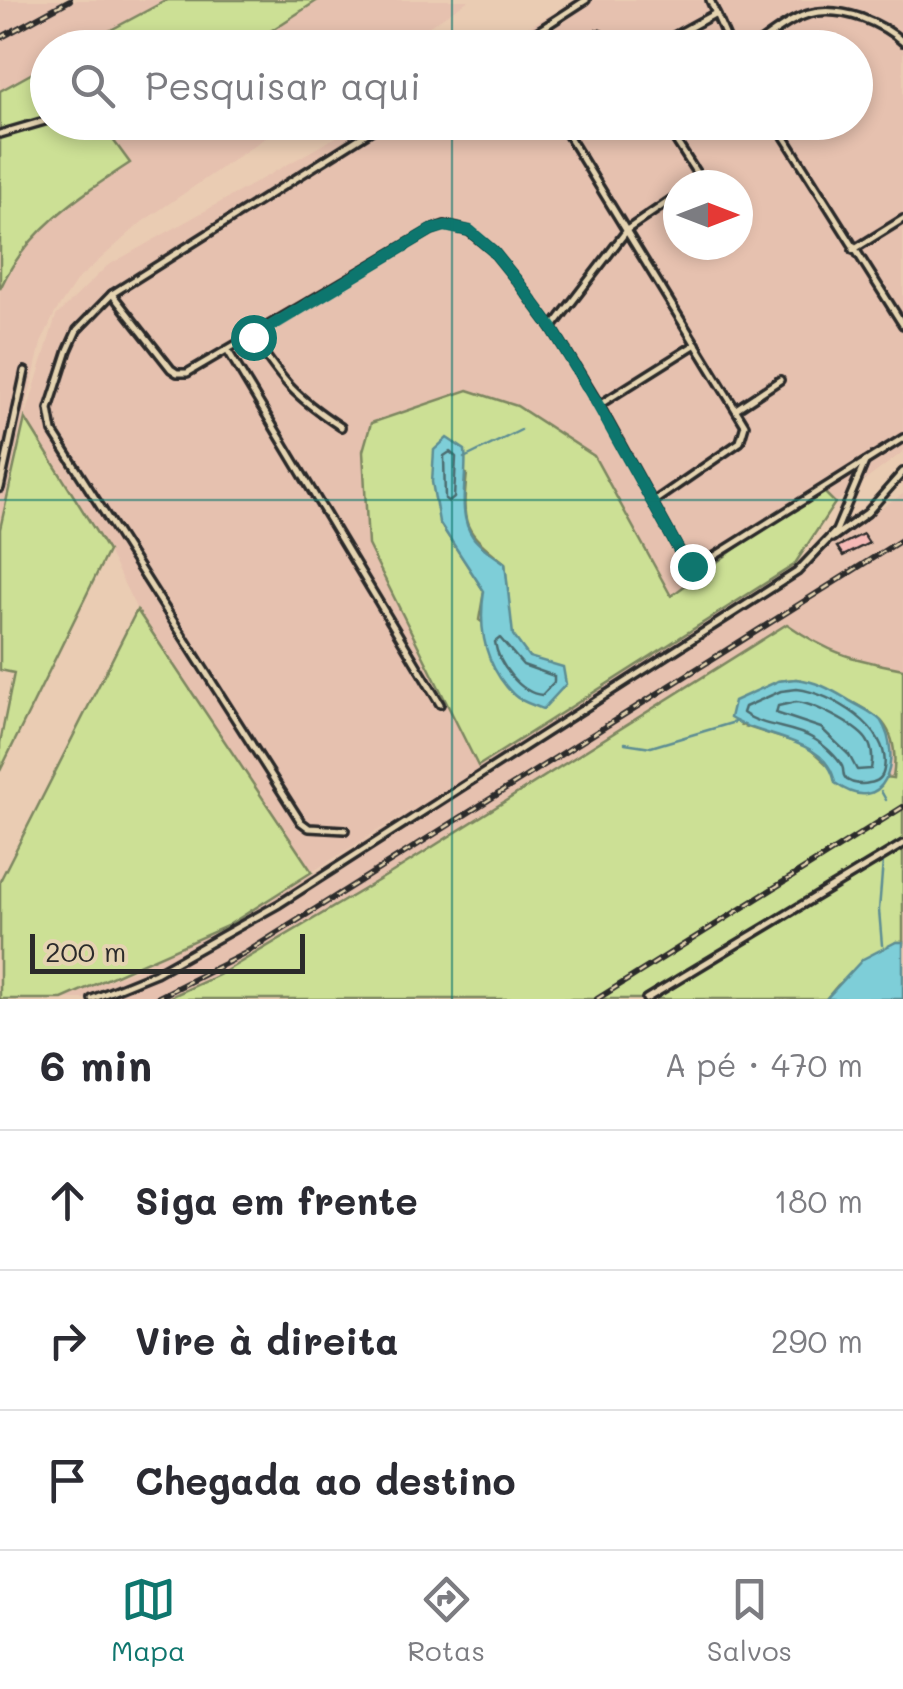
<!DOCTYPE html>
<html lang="pt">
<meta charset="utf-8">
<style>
:root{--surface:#fff;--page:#f7f7f7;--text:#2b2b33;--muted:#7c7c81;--line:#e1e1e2;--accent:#0f766e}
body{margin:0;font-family:Mali,sans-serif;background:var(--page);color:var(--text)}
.compass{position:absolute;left:663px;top:170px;width:90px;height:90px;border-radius:50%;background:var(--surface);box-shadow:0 5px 15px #0003;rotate:90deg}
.scale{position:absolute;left:30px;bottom:25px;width:275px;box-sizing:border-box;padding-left:10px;border:5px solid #2b2b2b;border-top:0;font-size:28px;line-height:35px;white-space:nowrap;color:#2b2b2b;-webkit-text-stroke:8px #e5d4b1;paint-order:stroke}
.stop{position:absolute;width:30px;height:30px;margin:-22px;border:8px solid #0f766e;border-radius:50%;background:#fff}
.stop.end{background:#0f766e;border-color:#fff;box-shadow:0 2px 10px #0008}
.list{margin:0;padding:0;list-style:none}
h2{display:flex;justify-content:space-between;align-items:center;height:130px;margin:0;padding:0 40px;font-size:42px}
h2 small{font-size:32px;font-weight:400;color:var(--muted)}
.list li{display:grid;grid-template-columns:65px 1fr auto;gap:30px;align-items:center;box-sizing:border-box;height:140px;padding:0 40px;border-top:2px solid var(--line)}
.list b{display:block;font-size:38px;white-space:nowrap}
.list em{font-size:32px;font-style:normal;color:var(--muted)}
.icon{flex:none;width:55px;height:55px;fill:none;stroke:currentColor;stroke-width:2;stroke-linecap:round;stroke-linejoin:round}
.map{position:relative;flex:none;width:903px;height:999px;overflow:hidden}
.search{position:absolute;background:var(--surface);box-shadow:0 5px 15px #0003;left:30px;right:30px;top:30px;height:110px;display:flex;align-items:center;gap:25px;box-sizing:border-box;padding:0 35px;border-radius:55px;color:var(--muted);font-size:38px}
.sheet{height:550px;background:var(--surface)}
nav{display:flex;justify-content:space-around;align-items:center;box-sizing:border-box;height:140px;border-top:2px solid var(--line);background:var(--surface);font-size:28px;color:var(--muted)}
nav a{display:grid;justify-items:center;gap:5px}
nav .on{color:var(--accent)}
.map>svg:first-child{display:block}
</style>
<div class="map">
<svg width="903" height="999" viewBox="0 0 903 999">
<rect width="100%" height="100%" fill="#eaccb3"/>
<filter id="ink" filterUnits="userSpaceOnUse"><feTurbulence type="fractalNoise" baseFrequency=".01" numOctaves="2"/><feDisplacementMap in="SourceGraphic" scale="20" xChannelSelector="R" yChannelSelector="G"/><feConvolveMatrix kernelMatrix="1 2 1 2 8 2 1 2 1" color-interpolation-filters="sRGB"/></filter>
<g filter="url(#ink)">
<!-- built -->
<g fill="#e6c1af" fill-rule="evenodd">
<path d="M0 0H167L79 47 48 48 47 65 0 91Z"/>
<path d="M318 0H469L398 47H246Z"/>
<path d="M577 0H903V452L835 503 818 487 671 596 594 456 517 406 468 390 372 423 478 766 903 494V822L621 999H60L137 969 315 873 428 799 312 872 137 610 108 551 25 418 56 316 107 266 361 123 856 122V48L493 47ZM678 185H738V245H678Z"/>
<path d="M133 123H287L142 222 77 280 55 313 41 343 0 521V289L24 250 48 221 78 197 130 164 111 137Z"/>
</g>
<!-- green -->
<g fill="#cce095" stroke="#7c8660" stroke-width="2.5" fill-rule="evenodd">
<path d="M167 0H318L246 47H79Z"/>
<path d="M47 65 48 122 133 123 111 137 130 163C78 197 26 231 0 289V91Z"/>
<path d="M468 390 517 406 594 456 671 596 819 487 835 503 794 565 478 766 368 545 363 451 371 423ZM467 473C461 526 463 530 505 563L512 635 529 657 479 620 484 591 439 522Z"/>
<path d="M25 418 108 551 0 771V743L14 673 0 670V529Z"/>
<path d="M137 610 312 872 227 926 62 999H0V881Z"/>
<path d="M787 624C830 654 852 659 903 669V942H896L838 985 826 999H166L219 975 391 873ZM796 679C813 681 872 710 883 723 896 739 896 759 893 778L833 770 807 746 741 725 778 681Z"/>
</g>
<!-- water -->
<g fill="#7eced8" stroke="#5d8d93" stroke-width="2.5">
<path d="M447 438 465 450C468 478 456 513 473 537 480 547 495 556 505 563L513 635 529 657 563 667 566 684 543 709C534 705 521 702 514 695 485 666 478 629 484 591L439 522 432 482 434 450Z"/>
<path d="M796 679C816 681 830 689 847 699 857 706 873 712 881 721 903 757 886 820 835 783 827 737 763 739 730 718L734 701 778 681Z"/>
<path d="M896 942H903V999H826L863 959Z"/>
</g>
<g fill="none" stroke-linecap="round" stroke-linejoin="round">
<!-- shore -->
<g stroke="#4c6c70" stroke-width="2.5">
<path d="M450 452 456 457 454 498 449 502 445 499 444 456Z"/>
<path d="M500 638 523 665 554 676V682L542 695C520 693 498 664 495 642Z"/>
<path d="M797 689C831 693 892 728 884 769 883 777 878 782 869 783 863 785 853 784 847 780 841 774 845 773 842 766 837 757 823 744 814 739 793 726 764 728 743 713L745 707 781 691Z"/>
<path d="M796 702C813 703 855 725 866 739 873 748 873 759 871 769L857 770 849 755 821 728 776 713 778 706Z"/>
</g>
<!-- stream -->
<g stroke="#5d8d93" stroke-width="2.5">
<path d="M464 458 521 430"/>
<path d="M625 743 651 747 735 722"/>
<path d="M881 791 886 800"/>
<path d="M882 945 879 910 883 861"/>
</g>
</g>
<!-- building -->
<path fill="#f6bab7" stroke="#2b2b2b" stroke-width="2.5" d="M863 534 869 543 843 556 837 547Z"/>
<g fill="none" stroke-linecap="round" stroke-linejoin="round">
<!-- lane casing -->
<g stroke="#2b2b2b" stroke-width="12">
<g id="lane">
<path d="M710 0 731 48"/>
<path d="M512 48 586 0"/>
<path d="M571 48 598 34 610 39 616 48"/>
<path d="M652 48 716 13"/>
<path d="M752 48C793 19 811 1 862 18 878 24 890 30 903 42"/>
<path d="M560 122 745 425 740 442 653 502"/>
<path d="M664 122 701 180 694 185"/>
<path d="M775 122 903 325"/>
<path d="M0 134 48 120"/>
<path d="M853 250 903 219"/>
<path d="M112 294 171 369 177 373H187L431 230 445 225 469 231 493 251 518 282 552 328 599 405 681 554 692 566 702 564 903 438"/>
<path d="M552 328 628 229 678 195"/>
<path d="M253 337C284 383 294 396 341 427"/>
<path d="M228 351 440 704"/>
<path d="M599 405 696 344"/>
<path d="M736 409 780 380"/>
<path d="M0 488 25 371"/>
<path d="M832 538 867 513 903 472"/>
<path d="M345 830 309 828 301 822 53 432 49 409 68 350 77 330 112 294 385 122"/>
<path d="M92 999 156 973 279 904 797 572 836 531 865 462"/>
<path d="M646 999 903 844"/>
</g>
</g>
<!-- lane -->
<use href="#lane" stroke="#e5d4b1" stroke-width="5"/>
<!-- rail casing -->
<g stroke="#2b2b2b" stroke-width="6">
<g id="rail">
<path d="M0 38 70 0"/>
<path d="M155 999 244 954 903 539"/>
<path d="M597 999 903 807"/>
</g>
</g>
<!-- rail -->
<use href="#rail" stroke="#e5d4b1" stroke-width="2.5" stroke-dasharray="8" stroke-linecap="butt"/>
</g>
</g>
<g fill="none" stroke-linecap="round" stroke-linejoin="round" filter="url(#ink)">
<!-- route -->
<path stroke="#0f766e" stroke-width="12" d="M253 337 431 230 445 226 470 231 493 251 518 282 552 328 598 405 681 554 692 566"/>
</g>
<!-- grid -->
<path fill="none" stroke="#0f766e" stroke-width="2.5" stroke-opacity="0.55" d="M452 0V48M452 122V999M0 500H903"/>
</svg>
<svg class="compass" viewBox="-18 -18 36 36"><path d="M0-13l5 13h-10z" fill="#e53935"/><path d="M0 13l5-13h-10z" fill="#7c7c81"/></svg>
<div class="scale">200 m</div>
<div class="stop" style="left:253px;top:337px"></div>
<div class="stop end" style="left:692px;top:566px"></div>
<div class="search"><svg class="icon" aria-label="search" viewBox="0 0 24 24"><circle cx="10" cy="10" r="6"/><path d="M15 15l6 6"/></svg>Pesquisar aqui</div>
</div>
<section class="sheet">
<h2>6 min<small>A pé · 470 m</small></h2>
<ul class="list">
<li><svg class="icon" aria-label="ahead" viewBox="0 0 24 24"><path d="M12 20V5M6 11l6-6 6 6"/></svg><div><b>Siga em frente</b></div><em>180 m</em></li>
<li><svg class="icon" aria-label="right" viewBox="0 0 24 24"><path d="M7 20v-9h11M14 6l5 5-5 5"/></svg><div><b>Vire à direita</b></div><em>290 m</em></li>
<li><svg class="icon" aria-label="arrive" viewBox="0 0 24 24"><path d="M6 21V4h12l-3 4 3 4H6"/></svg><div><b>Chegada ao destino</b></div></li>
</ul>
</section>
<nav>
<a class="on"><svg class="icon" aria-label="map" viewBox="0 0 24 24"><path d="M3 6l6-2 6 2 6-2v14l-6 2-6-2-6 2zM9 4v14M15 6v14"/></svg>Mapa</a>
<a><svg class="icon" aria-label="directions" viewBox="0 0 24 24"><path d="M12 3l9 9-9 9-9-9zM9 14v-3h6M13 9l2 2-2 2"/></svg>Rotas</a>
<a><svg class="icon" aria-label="saved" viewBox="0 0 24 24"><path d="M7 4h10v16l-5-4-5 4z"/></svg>Salvos</a>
</nav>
